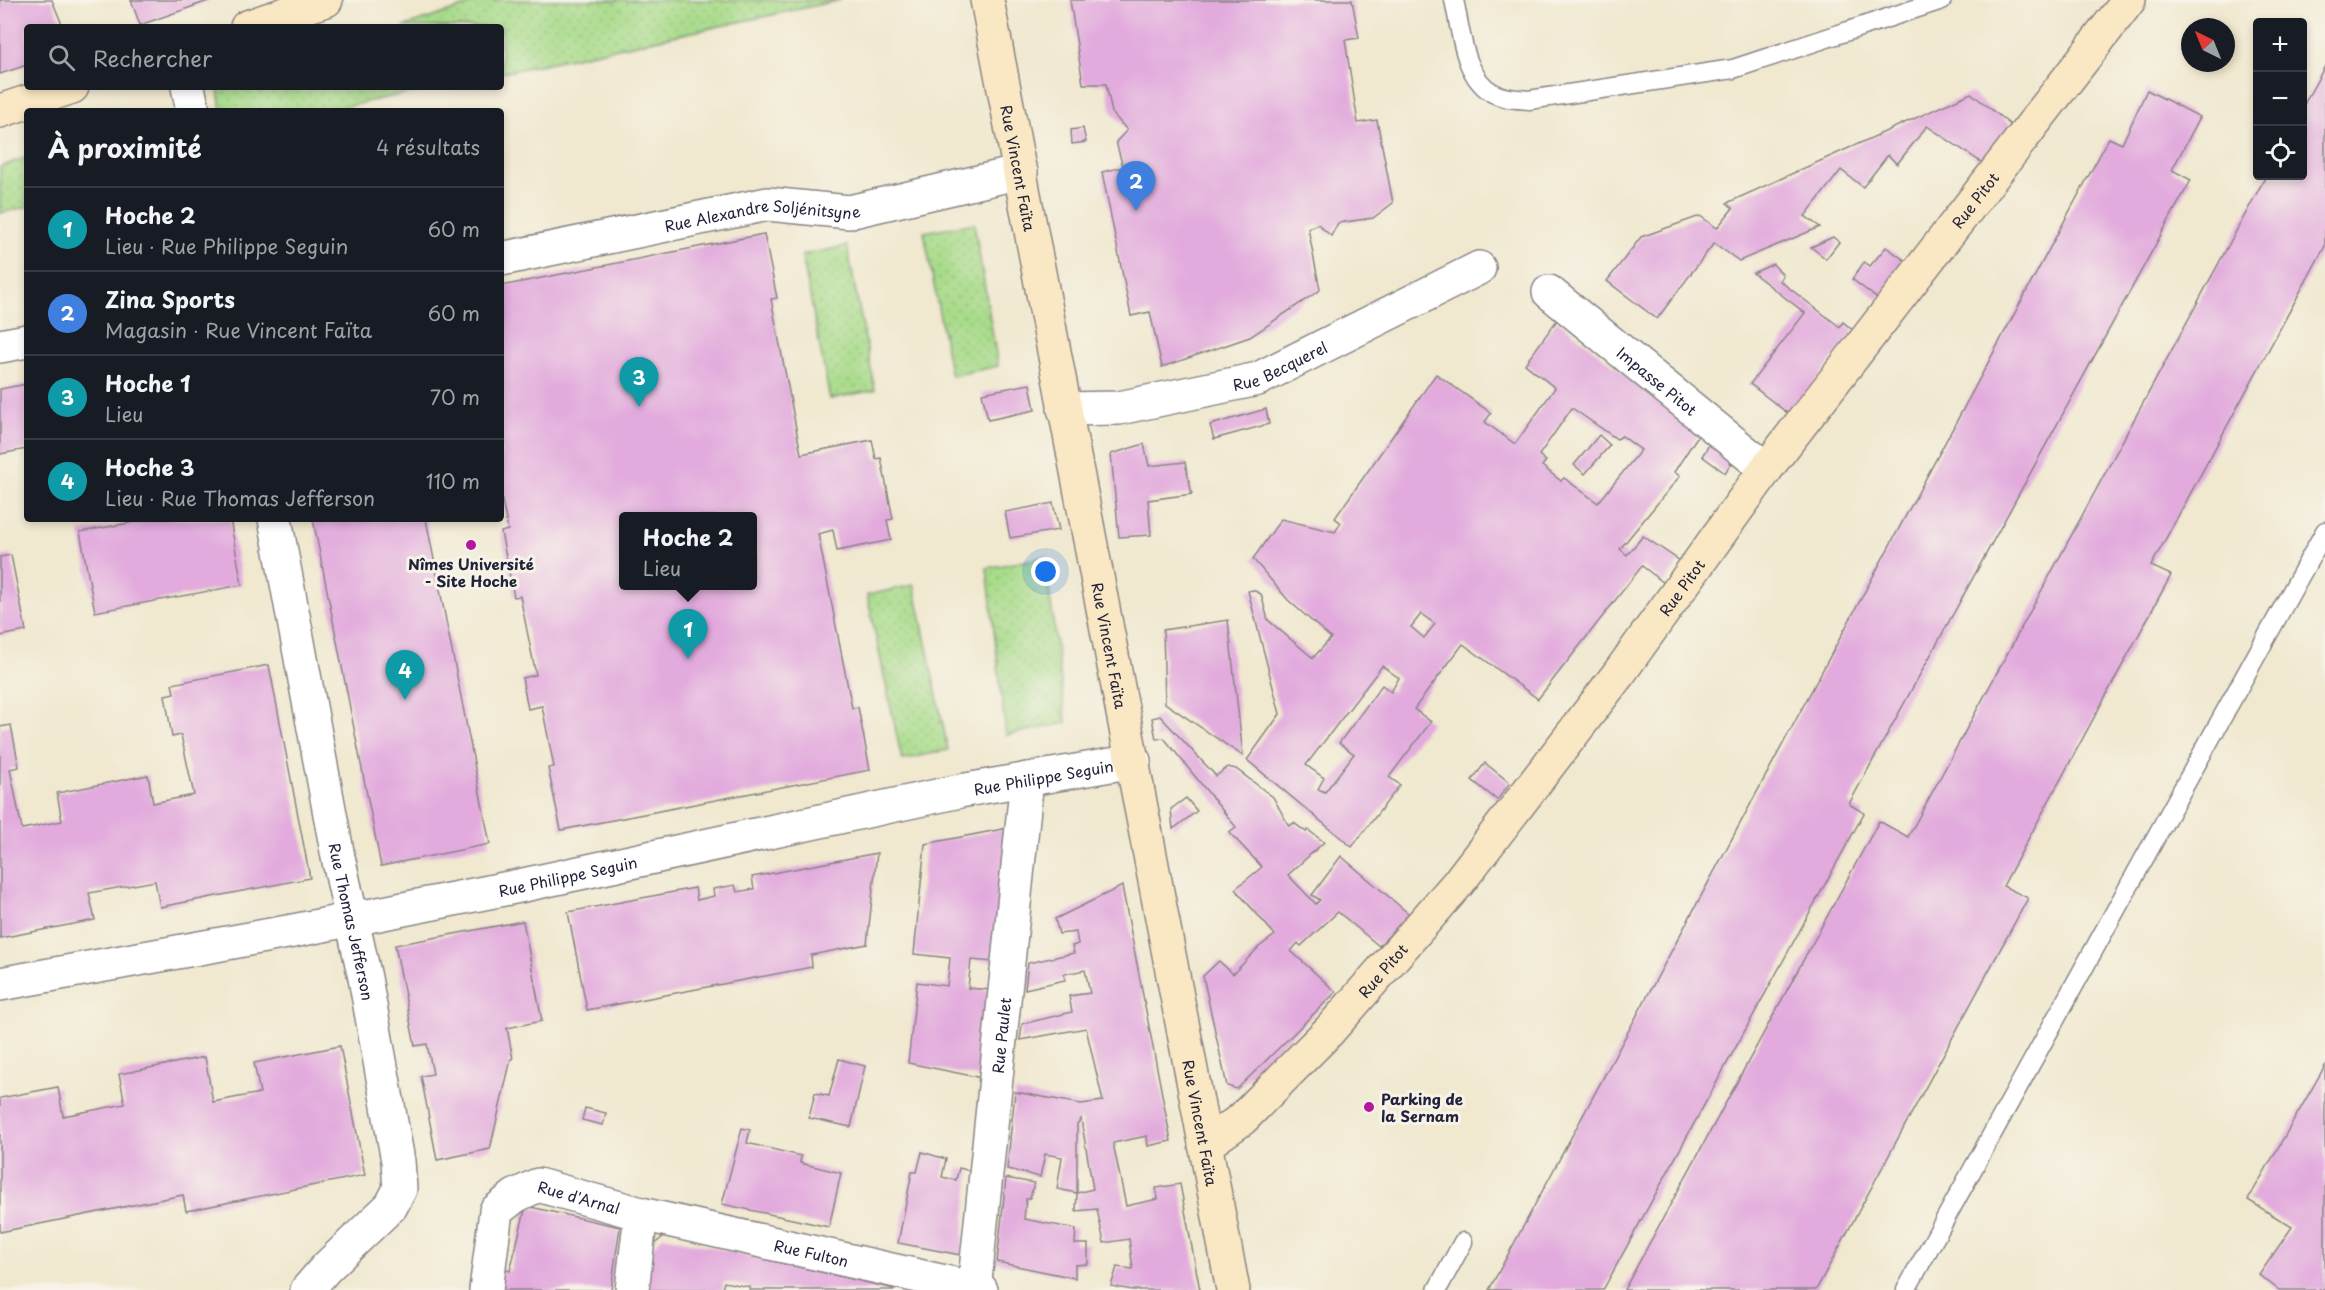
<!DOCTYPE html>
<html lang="fr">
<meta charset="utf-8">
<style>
:root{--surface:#171b24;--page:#20242c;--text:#f1f3f6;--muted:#9ea1a6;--line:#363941;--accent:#d690ce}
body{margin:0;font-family:"Playpen Sans",sans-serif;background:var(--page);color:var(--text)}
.controls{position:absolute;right:18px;top:18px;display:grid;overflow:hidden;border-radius:6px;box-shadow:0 3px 9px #0003}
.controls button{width:54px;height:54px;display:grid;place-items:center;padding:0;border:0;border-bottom:2px solid var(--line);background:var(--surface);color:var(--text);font:30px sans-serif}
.compass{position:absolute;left:2181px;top:18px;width:54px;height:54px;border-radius:50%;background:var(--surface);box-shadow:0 3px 9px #0003;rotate:317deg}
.you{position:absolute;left:1046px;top:572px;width:21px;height:21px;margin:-15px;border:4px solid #fff;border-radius:50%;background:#1a73e8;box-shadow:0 0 0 9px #1a73e833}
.badge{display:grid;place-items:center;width:39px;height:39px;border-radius:50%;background:var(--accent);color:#fff;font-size:20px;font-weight:700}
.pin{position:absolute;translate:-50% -50px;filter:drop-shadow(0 2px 3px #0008)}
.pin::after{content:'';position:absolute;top:32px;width:21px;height:18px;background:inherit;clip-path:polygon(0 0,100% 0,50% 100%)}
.popup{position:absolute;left:619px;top:512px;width:138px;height:78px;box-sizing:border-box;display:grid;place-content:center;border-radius:6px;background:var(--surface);filter:drop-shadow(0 2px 4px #0005);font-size:20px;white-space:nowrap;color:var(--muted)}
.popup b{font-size:22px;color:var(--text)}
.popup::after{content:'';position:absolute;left:50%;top:100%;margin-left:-12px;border:12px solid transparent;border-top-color:var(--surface)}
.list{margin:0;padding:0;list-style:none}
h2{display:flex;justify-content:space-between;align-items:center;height:78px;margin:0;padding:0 24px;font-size:26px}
h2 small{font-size:20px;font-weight:400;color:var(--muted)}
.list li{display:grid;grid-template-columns:39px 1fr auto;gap:18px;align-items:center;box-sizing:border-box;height:84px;padding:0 24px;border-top:2px solid var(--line)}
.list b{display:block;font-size:22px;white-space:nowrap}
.list p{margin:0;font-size:20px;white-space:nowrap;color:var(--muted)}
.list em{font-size:20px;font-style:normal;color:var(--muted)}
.icon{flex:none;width:33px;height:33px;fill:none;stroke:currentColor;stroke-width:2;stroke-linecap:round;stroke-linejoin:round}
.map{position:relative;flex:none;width:2325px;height:1290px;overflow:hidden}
.search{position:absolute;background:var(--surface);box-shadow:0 3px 9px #0003;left:24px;top:24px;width:480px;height:66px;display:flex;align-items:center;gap:15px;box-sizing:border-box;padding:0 21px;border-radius:6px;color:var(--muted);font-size:22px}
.panel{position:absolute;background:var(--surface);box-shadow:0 3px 9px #0003;left:24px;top:108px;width:480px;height:414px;border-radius:6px}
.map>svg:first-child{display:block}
</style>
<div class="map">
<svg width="2325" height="1290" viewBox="0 0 2325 1290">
<defs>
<pattern id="green-dots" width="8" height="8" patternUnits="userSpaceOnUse" patternTransform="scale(1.5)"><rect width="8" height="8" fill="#a8db8a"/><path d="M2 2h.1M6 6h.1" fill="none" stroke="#90bc78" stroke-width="1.8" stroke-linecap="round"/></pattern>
</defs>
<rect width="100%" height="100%" fill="#f7f3e8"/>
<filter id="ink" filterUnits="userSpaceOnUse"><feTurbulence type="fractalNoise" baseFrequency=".0167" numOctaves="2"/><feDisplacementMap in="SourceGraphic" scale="12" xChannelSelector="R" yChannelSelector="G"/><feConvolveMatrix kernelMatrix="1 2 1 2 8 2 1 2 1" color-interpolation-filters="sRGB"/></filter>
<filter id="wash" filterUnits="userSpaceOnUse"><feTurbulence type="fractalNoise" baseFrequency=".008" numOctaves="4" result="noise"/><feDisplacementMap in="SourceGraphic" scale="24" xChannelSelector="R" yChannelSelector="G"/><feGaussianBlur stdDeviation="1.35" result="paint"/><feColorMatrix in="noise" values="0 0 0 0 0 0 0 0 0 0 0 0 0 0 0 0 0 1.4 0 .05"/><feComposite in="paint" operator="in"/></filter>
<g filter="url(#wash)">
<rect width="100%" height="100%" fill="#f0e8cf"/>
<!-- green -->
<g fill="url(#green-dots)" stroke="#657e62" stroke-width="1.5">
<path d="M484 0H841L501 73V27H403Z"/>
<path d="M222 87H436L324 111H221L218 88Z"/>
<path d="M27 157V207L0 213V167Z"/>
<path d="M974 223 998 366 951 376 924 232Z"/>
<path d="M847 246 875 390 830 399 802 255Z"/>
<path d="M1045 557 1066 723 1006 735 987 568Z"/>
<path d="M914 585 948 750 902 760 867 595Z"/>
</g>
<g id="blocks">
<!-- building -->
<g fill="#e2aadd" fill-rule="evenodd">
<path d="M0 0H52L63 27H27V65L0 74Z"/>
<path d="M131 0H211L140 25Z"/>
<path d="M1070 0H1352L1359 38 1345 40 1358 123 1377 120 1393 203 1373 218 1338 223 1331 236 1318 224 1308 228 1320 290 1250 337 1162 367 1150 312 1131 316 1102 172 1123 167 1116 142 1127 130 1112 113 1106 84H1083Z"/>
<path d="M2325 66V246L2151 566 2171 575 2003 886 2028 898 1816 1290H1624L1879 821 1908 837 2266 176H2302V108Z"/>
<path d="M2147 90 2200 117 2172 170 2191 180 1849 804 1864 813 1603 1290H1489L2109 138 2122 144Z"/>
<path d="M1971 93 2013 127 1984 164 1927 126 1897 164 1888 155 1863 187 1841 170 1805 216 1820 227 1739 261 1714 243 1657 319 1607 281 1641 237 1700 216 1717 228 1733 208 1727 203Z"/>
<path d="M1083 128 1086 142 1072 144 1071 130Z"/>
<path d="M764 234 777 298 771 299 801 454 872 440 876 459 881 458 893 519 887 520 891 540 837 551 833 530 818 534 852 708 858 707 870 770 561 830 548 768 554 767 542 706 528 709 522 678 536 675 520 596 514 597 501 532 508 530 501 496V286ZM624 516H753V585L624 586Z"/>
<path d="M1833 237 1839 242 1826 259 1811 247Z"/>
<path d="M1886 247 1907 262 1878 299 1852 279 1864 262 1870 266Z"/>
<path d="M1773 264 1783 275 1780 281 1840 327 1843 322 1854 331 1790 415 1750 384 1805 313 1753 273Z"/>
<path d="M1557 320 1699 434 1674 472 1680 476 1620 549 1627 555 1643 536 1680 561 1664 583 1642 566 1538 699 1463 644 1414 709 1431 722 1389 777 1400 785 1352 847 1247 760 1280 714 1248 591 1253 590 1261 594 1268 620 1313 658 1331 638 1288 600 1253 559 1281 519 1335 532 1341 523 1335 518 1436 374 1491 413 1485 422 1515 444 1555 388 1525 364ZM1572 408 1617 439 1622 436 1641 450 1598 503 1564 478 1561 481 1542 466 1546 461 1539 455ZM1421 614 1435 624 1424 638 1411 627ZM1382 666 1399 678 1391 692 1382 685 1339 743 1354 754 1325 792 1318 789 1324 778 1306 765Z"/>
<path d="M27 384V449L0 454V389Z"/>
<path d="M1030 384 1035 410 988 420 982 393Z"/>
<path d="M1266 409 1269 424 1214 439 1210 425Z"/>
<path d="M1599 435 1610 445 1585 474 1574 465Z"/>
<path d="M1710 443 1733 460 1725 473 1702 456Z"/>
<path d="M1144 444 1149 466 1185 462 1192 494 1148 500 1151 535 1119 537 1111 454Z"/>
<path d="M1053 503 1059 530 1010 538 1005 512Z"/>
<path d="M150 519H230L242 585 95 612 80 532Z"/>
<path d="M313 519H426L490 844 381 866Z"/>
<path d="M11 555 26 631 0 636V557Z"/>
<path d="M1228 620 1243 756 1165 703 1163 630Z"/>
<path d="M269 665 310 878 160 907 155 881 89 893 95 920 0 938V727L11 725 19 767 10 769 22 829 62 821 57 793 148 775 153 803 194 795 181 735 172 737 165 695 174 693 172 684Z"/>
<path d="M1160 716 1216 776 1228 767 1236 769 1273 797 1289 826 1294 823 1306 832 1308 830 1324 842 1288 875 1316 904 1320 900 1312 895 1341 856 1409 914 1379 946 1338 912 1301 946 1298 943 1291 951 1336 992 1237 1089 1227 1086 1203 976 1219 961 1233 974 1259 947 1275 935 1235 889 1262 867 1229 832 1236 827 1164 738 1156 739 1152 718Z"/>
<path d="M1485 763 1510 783 1497 800 1472 780Z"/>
<path d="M1186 798 1197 811 1173 829 1171 809Z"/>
<path d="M1008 828 994 962 971 960 968 988 991 990 982 1078 908 1063 917 982 947 986 950 958 914 954 925 844Z"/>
<path d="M877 853 867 944 811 955 812 967 587 1010 568 912 695 888 697 900 714 896 713 889 735 885 737 892 754 889 752 877Z"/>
<path d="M1122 886 1171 1141 1148 1146 1147 1136 1113 1143 1126 1206 1158 1199 1156 1188 1180 1184 1200 1290H1132L1111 1286 1117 1267 1133 1269 1129 1239 1104 1243 1097 1209 1076 1211 1077 1193 1093 1189 1081 1119 1077 1124V1193L1057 1189 1062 1157 1045 1154 1040 1177 1007 1169 1015 1092 1081 1104 1103 1101 1086 1028 1020 1040 1022 1024 1072 1012 1069 996 1090 993 1085 970 1064 974 1065 980 1025 989 1028 963 1074 953 1072 946 1078 944 1076 932 1059 934 1055 919Z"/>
<path d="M523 921 542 1021 507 1028 513 1059H511L490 1149 437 1160 421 1076 433 1074 427 1044 415 1046 395 945Z"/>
<path d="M340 1046 365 1175 186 1211 183 1195 0 1232V1098L58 1087 63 1116 125 1104 119 1074 205 1057 213 1102 260 1093 254 1063Z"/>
<path d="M839 1059 865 1066 851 1127 809 1118 815 1093 829 1096Z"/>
<path d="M2325 1066V1290H2279L2259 1275 2292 1227 2248 1200Z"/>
<path d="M585 1108 606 1113 603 1125 582 1120Z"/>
<path d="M742 1128 750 1130 747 1143 801 1156 800 1163 841 1173 829 1227 722 1204Z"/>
<path d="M922 1152 946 1159 942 1177 956 1180 959 1168 970 1171 961 1255 898 1243 912 1172H917Z"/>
<path d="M1006 1178 1034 1183 1030 1198 1026 1199 1024 1219 1076 1229 1075 1244H1088V1264L1075 1265V1278L997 1262Z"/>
<path d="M526 1206 620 1227 611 1290H492L494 1268 510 1271Z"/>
<path d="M664 1236 895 1289V1290H749L750 1287 724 1282 722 1290H646L651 1247Z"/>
</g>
</g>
</g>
<g filter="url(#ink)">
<use href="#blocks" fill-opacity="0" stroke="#898585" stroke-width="1.5"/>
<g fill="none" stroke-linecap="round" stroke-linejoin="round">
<!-- lane casing -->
<g stroke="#898585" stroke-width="21">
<g id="lane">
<path d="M1454 0C1461 30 1463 76 1493 93 1504 99 1517 99 1529 100L1733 69 1942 0"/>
<path d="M1437 1290 1463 1242"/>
<path d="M1906 1290 2325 531"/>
</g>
</g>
<!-- street casing -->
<g stroke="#898585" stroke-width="36">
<g id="street">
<path d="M188 87 193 111"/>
<path id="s1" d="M501 259 768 204 849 212 1021 172"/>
<path id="s2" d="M1549 292 1766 469"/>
<path d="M0 346 27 341"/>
<path id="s3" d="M1064 409 1119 408 1258 379 1479 268"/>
<path id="s4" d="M275 519 338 857 365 978 398 1161 400 1189 391 1206 326 1268 307 1290"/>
<path id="s5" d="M0 984 293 931 519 886 960 791 1134 761"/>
<path id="s6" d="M486 1290 496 1211 515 1196 538 1185 641 1214 981 1290"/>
<path d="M632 1290 641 1214"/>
<path id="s7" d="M974 1290 1027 779"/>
</g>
</g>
<!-- secondary casing -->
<g stroke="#898585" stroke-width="36">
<g id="secondary">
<path id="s8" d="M987 0 1233 1290"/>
<path d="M247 27 326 0"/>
<path d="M0 111 72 87"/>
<path id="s9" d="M1205 1145 1242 1119 1329 1031 1458 883 1620 672 1766 469 2129 0"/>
</g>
</g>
<!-- lane -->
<use href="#lane" stroke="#fff" stroke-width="18"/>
<!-- street -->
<use href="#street" stroke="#fff" stroke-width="33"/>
<!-- secondary -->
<use href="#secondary" stroke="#fae7c3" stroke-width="33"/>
</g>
</g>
<!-- markers -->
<g fill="#b5179e" stroke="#f7f3e8" stroke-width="2">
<circle cx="471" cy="545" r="6"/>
<circle cx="1369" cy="1107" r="6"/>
</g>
<g text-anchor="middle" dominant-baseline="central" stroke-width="6" stroke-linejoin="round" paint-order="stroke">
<!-- street labels -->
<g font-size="15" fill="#22223b" stroke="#f7f3e8">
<text stroke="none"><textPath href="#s8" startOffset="171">Rue Vincent Faïta</textPath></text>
<text stroke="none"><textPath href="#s9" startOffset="1222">Rue Pitot</textPath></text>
<text stroke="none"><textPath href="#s1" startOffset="266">Rue Alexandre Soljénitsyne</textPath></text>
<text stroke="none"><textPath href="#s3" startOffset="222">Rue Becquerel</textPath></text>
<text stroke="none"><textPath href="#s2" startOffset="140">Impasse Pitot</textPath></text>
<text stroke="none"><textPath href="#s9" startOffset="736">Rue Pitot</textPath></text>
<text stroke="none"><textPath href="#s8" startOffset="657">Rue Vincent Faïta</textPath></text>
<text stroke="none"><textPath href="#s5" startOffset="1064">Rue Philippe Seguin</textPath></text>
<text stroke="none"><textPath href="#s5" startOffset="578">Rue Philippe Seguin</textPath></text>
<text stroke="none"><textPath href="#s4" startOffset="410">Rue Thomas Jefferson</textPath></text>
<text stroke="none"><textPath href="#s9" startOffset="250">Rue Pitot</textPath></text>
<text stroke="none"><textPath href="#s7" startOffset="256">Rue Paulet</textPath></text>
<text stroke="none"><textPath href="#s8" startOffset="1143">Rue Vincent Faïta</textPath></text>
<text stroke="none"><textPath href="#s6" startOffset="172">Rue d'Arnal</textPath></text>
<text stroke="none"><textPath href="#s6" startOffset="411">Rue Fulton</textPath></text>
</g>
<!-- poi labels -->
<g font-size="15" font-weight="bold" fill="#22223b" stroke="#f7f3e8">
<text x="471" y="563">Nîmes Université<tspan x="471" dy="17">- Site Hoche</tspan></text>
<text x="1381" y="1098" text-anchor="start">Parking de<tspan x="1381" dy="17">la Sernam</tspan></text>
</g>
</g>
</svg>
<div class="controls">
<button>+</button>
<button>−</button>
<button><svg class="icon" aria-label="locate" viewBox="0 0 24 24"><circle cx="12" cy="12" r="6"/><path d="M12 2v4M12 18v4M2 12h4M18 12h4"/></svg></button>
</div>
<svg class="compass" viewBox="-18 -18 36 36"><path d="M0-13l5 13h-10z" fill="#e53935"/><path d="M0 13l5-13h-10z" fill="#9ea1a6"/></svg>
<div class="you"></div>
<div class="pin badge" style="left:688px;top:659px;background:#0f9aa8">1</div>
<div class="popup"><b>Hoche 2</b>Lieu</div>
<div class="pin badge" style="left:1136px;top:211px;background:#3f7fe0">2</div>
<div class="pin badge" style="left:639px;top:407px;background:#0f9aa8">3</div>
<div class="pin badge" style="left:405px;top:700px;background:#0f9aa8">4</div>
<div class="search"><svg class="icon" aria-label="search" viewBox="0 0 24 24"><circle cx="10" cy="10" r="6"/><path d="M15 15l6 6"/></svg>Rechercher</div>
<section class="panel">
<h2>À proximité<small>4 résultats</small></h2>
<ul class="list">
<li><span class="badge" style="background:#0f9aa8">1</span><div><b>Hoche 2</b><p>Lieu · Rue Philippe Seguin</p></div><em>60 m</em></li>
<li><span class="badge" style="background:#3f7fe0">2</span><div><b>Zina Sports</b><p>Magasin · Rue Vincent Faïta</p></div><em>60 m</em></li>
<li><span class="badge" style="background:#0f9aa8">3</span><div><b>Hoche 1</b><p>Lieu</p></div><em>70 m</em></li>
<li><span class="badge" style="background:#0f9aa8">4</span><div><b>Hoche 3</b><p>Lieu · Rue Thomas Jefferson</p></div><em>110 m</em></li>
</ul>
</section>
</div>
